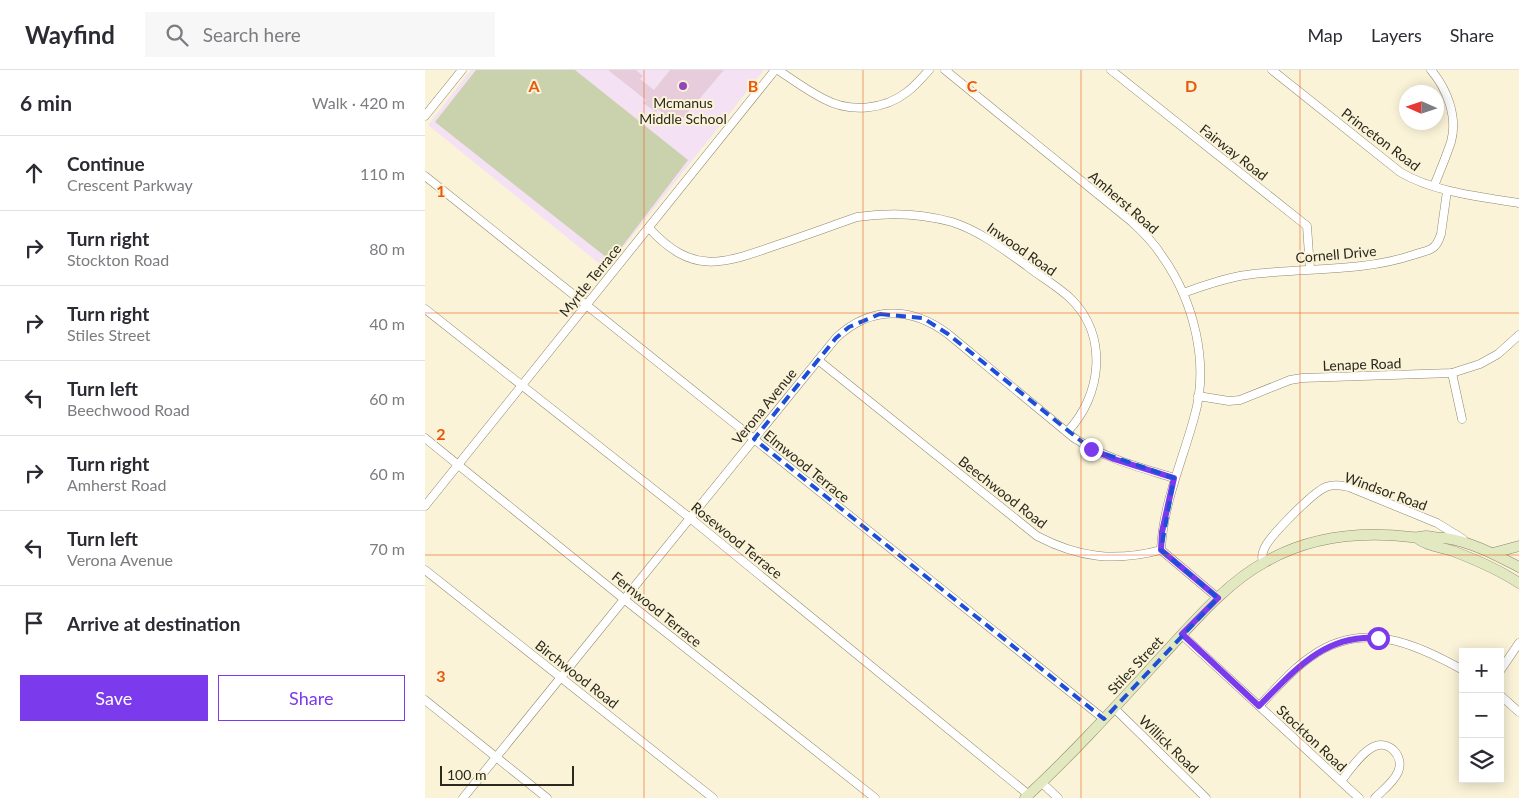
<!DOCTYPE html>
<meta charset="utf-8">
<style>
:root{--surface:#fff;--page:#f7f7f7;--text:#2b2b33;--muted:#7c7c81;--line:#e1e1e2;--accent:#7c3aed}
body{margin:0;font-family:Lato,sans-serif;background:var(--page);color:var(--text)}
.controls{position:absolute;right:15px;bottom:15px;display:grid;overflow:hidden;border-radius:0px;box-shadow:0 2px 12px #0003}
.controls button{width:45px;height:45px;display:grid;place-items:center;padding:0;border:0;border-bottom:1px solid var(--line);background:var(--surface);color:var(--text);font:25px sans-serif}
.compass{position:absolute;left:974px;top:15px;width:45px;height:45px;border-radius:50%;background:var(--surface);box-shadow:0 2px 12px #0003;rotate:273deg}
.scale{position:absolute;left:15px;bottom:12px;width:134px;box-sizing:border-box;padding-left:5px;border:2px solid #2b291e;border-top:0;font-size:14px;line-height:18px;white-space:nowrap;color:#2b291e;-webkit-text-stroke:4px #faf3d8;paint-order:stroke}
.stop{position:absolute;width:15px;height:15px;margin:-11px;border:4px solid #7c3aed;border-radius:50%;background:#fff}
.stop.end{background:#7c3aed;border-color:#fff;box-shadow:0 1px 5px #0008}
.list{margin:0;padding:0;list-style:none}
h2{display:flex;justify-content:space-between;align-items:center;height:65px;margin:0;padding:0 20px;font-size:21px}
h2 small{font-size:16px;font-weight:400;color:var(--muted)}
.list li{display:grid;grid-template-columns:32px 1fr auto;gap:15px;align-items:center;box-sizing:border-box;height:75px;padding:0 20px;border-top:1px solid var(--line)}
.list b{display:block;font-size:19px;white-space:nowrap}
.list p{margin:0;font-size:16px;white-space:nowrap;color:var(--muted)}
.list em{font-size:16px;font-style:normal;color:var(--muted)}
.actions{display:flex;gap:10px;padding:15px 20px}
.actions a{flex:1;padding:11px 0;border:1px solid var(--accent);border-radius:0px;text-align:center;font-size:18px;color:var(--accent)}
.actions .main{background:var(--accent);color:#fff}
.icon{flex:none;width:28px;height:28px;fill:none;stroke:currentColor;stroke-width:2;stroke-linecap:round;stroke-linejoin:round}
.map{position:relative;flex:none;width:1094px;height:728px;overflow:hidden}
header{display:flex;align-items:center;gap:30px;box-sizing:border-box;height:70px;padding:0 25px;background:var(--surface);border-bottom:1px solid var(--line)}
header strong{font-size:24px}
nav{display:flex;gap:28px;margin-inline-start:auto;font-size:18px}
.search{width:350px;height:45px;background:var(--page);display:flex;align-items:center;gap:12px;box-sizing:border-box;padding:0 18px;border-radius:0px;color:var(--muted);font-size:19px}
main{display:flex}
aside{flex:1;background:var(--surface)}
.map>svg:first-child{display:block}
</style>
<header>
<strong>Wayfind</strong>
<div class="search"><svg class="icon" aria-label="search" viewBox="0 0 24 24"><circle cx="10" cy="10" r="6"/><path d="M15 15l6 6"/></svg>Search here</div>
<nav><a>Map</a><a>Layers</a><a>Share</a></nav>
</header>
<main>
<aside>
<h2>6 min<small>Walk · 420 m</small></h2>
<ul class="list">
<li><svg class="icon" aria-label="ahead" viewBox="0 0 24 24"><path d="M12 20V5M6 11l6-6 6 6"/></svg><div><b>Continue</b><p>Crescent Parkway</p></div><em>110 m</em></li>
<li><svg class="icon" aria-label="right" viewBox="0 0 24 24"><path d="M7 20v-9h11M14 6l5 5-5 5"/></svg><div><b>Turn right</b><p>Stockton Road</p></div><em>80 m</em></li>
<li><svg class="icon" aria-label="right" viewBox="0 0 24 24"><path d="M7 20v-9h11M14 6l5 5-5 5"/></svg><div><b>Turn right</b><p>Stiles Street</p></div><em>40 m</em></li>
<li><svg class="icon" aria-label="left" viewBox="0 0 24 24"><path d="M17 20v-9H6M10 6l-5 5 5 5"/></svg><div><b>Turn left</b><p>Beechwood Road</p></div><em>60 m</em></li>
<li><svg class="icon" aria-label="right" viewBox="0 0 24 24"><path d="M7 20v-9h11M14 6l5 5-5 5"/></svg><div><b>Turn right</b><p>Amherst Road</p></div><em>60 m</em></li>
<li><svg class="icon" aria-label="left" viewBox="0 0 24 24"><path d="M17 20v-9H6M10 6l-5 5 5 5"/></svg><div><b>Turn left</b><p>Verona Avenue</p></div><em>70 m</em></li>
<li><svg class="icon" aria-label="arrive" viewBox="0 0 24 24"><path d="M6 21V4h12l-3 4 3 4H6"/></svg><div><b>Arrive at destination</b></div></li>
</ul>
<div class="actions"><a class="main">Save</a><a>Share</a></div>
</aside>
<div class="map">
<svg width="1094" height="728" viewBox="0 0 1094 728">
<rect width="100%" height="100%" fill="#faf3d8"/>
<!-- education -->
<path fill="#f4e2f4" d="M46 0H339L181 199 3 55Z"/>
<!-- green -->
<path fill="#c9d1ad" d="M51 0H150L263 90 186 191 10 52Z"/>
<!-- building -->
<path fill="#e7ccdb" d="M183 0H211L218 6 215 9 229 20 245 0H299L252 55 233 39 231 42 218 33 221 30Z"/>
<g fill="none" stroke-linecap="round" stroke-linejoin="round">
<!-- minor casing -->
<g stroke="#8f886f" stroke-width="9">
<g id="minor">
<path d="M353 0C368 10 383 21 399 29 425 43 459 40 482 22 490 16 497 8 504 0"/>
<path d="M520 0 707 152C718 162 729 173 737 186 769 231 785 294 769 348 757 392 738 434 736 480"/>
<path d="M686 0 882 156 885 199"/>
<path d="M847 0 975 102C1008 122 1056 127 1094 133"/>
<path d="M1006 0C1022 19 1033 47 1026 72 1021 87 1015 101 1009 116"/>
<path d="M0 46 37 0"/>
<path d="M0 106 679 649"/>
<path d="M224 158C268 206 298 194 352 175 379 166 406 156 432 147 465 142 495 143 527 152 555 161 578 179 602 196 616 207 632 216 645 228 684 265 677 326 642 362"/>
<path d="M758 223C778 216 799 208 821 205 876 197 934 203 988 185 993 183 1000 182 1006 179 1012 176 1014 170 1016 164L1022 121"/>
<path d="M0 239 265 448 604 725"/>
<path d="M393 290 612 466C654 488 690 492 736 480"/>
<path d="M1027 303 1037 349"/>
<path d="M773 326 804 331 815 330 865 310 877 308 1027 303 1055 294 1073 284 1094 265"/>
<path d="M0 368 205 534 450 728"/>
<path d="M0 436 350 0"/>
<path d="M736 480 793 528"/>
<path d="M838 492C836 487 837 483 840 477 846 465 888 422 901 417 909 414 916 415 924 417L1012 453 1038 469"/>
<path d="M0 500 288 728"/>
<path d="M757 565 934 728"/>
<path d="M1075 601 1094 573"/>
<path d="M1075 625 1094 642"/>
<path d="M0 630 122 728"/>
<path d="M834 636C851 619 867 599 887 586 938 550 989 573 1038 600"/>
<path d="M689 638 781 728"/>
<path d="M916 711C925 700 935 684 948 677 964 669 980 687 973 702 969 712 957 721 950 728"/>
<path d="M616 712 633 728"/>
<path d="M38 728 411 268C445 236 486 236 523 264L649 368C681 389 714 397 749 408"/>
</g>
</g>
<!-- secondary casing -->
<g stroke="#8f886f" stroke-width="11">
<g id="secondary">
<path d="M992 468C1002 476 1015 477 1028 481 1051 490 1073 499 1094 513"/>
<path d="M1068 483 1094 476"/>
<path d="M600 728C648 684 693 634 737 586 767 554 801 513 840 492 885 466 935 461 986 467 992 468 996 466 1001 466 1007 467 1014 468 1020 468 1047 472 1071 485 1094 497"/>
</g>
</g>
<!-- minor -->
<use href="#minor" stroke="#fff" stroke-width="8"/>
<!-- secondary -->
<use href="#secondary" stroke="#e2e8c0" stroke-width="10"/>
</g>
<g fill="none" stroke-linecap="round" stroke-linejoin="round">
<!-- route -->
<path stroke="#7c3aed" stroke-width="6" d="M666 379 689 389 749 408 737 462 736 480 793 528 757 564 834 636C869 601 899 564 953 568"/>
</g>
<!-- marked area -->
<path fill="none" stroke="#1d4ed8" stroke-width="4" stroke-dasharray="10 6" stroke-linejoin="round" d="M455 244 498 248 523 264 666 379 749 408 736 480 793 528 679 649 329 369 411 268 424 257Z"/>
<!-- grid -->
<path fill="none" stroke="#e8590c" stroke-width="1" stroke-opacity="0.55" d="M219 0V728M438 0V728M656 0V728M875 0V728M0 243H1094M0 485H1094"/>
<!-- markers -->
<circle fill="#9246b7" stroke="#faf3d8" stroke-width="2" cx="258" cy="16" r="5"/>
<g text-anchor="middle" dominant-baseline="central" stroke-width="4" stroke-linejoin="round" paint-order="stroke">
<!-- poi labels -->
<g font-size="14" fill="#2b291e" stroke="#faf3d8">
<text x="258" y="32">Mcmanus<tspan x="258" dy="16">Middle School</tspan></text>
</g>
<!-- street labels -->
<g font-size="14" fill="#2b291e" stroke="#faf3d8">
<text transform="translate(956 69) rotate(37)">Princeton Road</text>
<text transform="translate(809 82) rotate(38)">Fairway Road</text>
<text transform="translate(699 132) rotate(41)">Amherst Road</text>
<text transform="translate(597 179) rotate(35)">Inwood Road</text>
<text transform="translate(911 184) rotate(-5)">Cornell Drive</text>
<text transform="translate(165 210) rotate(-51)">Myrtle Terrace</text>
<text transform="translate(937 294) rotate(-2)">Lenape Road</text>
<text transform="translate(339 336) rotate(-51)">Verona Avenue</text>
<text transform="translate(382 396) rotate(39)">Elmwood Terrace</text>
<text transform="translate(961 421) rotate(20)">Windsor Road</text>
<text transform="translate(578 422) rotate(38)">Beechwood Road</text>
<text transform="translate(312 470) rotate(39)">Rosewood Terrace</text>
<text transform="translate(232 539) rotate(39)">Fernwood Terrace</text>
<text transform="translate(710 595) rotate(-47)">Stiles Street</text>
<text transform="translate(152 604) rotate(38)">Birchwood Road</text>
<text transform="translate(887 668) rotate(43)">Stockton Road</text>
<text transform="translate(744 674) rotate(44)">Willick Road</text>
</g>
</g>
<g font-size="16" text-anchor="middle" font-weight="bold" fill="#e8590c" stroke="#faf3d8" stroke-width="4" stroke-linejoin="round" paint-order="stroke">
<text x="109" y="22">A</text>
<text x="328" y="22">B</text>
<text x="547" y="22">C</text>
<text x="766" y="22">D</text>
<text x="16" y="127">1</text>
<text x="16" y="370">2</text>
<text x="16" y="612">3</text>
</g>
</svg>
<div class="controls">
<button>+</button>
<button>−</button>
<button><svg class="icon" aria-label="layers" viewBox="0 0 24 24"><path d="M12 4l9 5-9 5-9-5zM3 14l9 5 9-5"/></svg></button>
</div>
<svg class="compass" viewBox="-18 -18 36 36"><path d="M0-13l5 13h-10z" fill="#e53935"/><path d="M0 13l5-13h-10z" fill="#7c7c81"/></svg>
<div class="scale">100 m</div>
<div class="stop" style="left:953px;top:568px"></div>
<div class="stop end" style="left:666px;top:379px"></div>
</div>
</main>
